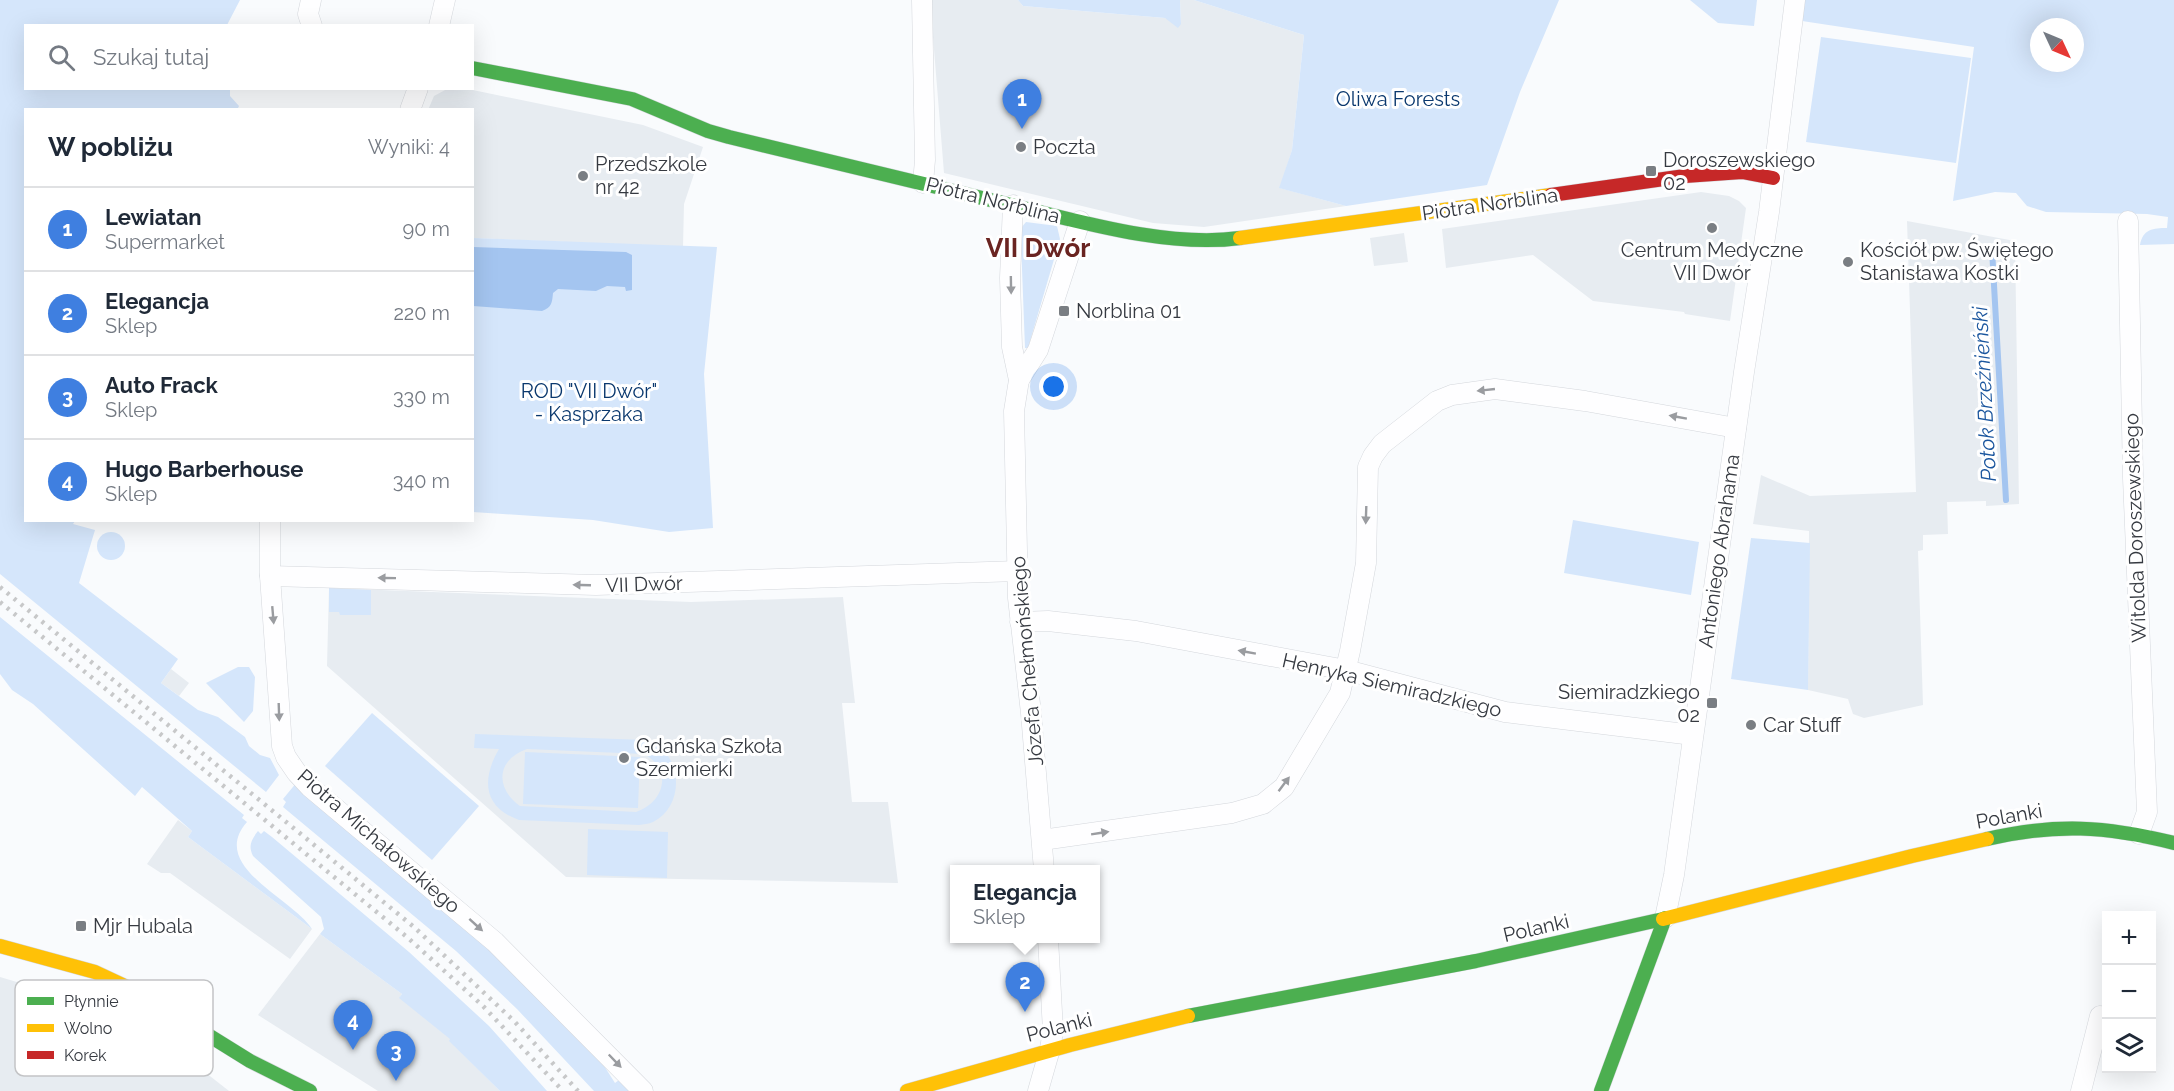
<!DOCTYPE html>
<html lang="pl">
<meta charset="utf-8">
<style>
:root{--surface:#fff;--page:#f6f6f7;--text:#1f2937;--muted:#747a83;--line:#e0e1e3;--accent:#7a7e83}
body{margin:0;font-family:Raleway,sans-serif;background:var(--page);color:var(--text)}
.controls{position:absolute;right:18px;bottom:18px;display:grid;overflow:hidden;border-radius:0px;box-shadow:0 6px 24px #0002}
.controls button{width:54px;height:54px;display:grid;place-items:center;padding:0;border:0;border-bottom:2px solid var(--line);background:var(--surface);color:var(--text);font:30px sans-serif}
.compass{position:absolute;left:2030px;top:18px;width:54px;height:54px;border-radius:50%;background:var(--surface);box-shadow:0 6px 24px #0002;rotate:134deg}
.you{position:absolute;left:1054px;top:387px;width:21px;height:21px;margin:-15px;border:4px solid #fff;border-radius:50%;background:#1a73e8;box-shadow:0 0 0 9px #1a73e833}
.badge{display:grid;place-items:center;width:39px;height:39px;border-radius:50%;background:var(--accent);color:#fff;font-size:20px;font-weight:700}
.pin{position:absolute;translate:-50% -50px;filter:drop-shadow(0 2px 3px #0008)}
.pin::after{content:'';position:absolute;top:32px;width:21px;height:18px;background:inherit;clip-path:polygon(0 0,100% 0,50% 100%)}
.popup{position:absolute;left:950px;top:865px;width:150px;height:78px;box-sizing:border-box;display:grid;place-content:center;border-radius:0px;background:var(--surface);filter:drop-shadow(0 2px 4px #0005);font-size:20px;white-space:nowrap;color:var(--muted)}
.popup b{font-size:22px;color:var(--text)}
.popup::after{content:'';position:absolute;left:50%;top:100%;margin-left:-12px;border:12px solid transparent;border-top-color:var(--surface)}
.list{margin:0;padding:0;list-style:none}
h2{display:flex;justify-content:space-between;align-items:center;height:78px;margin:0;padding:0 24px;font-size:26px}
h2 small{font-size:20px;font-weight:400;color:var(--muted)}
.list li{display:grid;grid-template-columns:39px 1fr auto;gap:18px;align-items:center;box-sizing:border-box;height:84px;padding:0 24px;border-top:2px solid var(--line)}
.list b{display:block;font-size:22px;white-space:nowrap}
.list p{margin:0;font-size:20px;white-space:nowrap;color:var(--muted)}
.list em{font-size:20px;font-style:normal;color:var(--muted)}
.icon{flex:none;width:33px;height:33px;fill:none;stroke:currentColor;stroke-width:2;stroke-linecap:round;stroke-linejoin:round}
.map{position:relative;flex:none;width:2174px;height:1091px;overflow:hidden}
.search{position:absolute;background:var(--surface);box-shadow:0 6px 24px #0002;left:24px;top:24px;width:450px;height:66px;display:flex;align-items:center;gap:15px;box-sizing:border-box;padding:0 21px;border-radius:0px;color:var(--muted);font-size:22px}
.panel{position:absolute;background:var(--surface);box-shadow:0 6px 24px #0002;left:24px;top:108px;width:450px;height:414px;border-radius:0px}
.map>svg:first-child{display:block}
</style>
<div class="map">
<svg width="2174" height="1091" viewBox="0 0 2174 1091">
<rect width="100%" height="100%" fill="#f9fbfd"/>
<!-- built -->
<g fill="#e7ecf1">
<path d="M930 0H1018L1023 6 1165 18 1181 24 1180 0H1194L1304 35 1292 150 1280 188 1346 206 1204 227 1153 223 944 173Z"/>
<path d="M447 89H468L643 125 703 147 684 204 683 247 473 238 472 110H428L434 96Z"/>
<path d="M1701 192 1729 196 1739 201 1746 208 1730 321 1685 314 1684 312 1593 301 1533 255 1446 268 1442 229Z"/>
<path d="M1907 221 2015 241 2019 504 1986 506V501L1947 502 1948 534 1923 535V550L1918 551 1923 705 1864 718 1853 714 1848 699 1808 690 1809 531 1753 524 1761 475 1810 496 1916 492Z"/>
<path d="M1404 233 1408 262 1374 266 1370 238Z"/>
<path d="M329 588 691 602 843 597 855 703H842L852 802H888L898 883 566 877 327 666Z"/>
<path d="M171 669 189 683 179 696 161 683Z"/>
<path d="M178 820 192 831 188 837 312 929 290 959 170 873H161L147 864Z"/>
<path d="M320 934 402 994 400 997 451 1039 450 1041 500 1091H378L258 1015Z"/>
<path d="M0 977 77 1000 126 1021 145 1031 192 1062 229 1091H0Z"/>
</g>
<!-- green -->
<g fill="#d5e6fb" fill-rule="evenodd">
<path d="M0 0H240L227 25 26 26V88L230 89V96L239 106 237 110H26V520L75 521 73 524 95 530 79 583 178 659 161 683 198 710 218 717 245 737 249 746 260 755 270 758 279 775 266 792 0 574Z"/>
<path d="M1018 0H1180L1181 24 1178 28 1165 18 1023 6Z"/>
<path d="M1194 0H1559L1520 92 1487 185 1346 206 1279 188 1292 150 1304 35Z"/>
<path d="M1690 0H1757L1754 26 1718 23Z"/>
<path d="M1805 0H2174V244L2140 245C2143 229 2153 228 2167 228L2168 217 2147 214 2046 212 2027 206 2016 193 1995 192 1953 201 1974 47 1802 21ZM2039 27H2075V63H2039Z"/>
<path d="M1821 37 1971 58 1956 163 1806 142Z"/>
<path d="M1026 222 1057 226 1060 239 1028 348H1025L1021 242V228Z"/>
<path d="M473 238 717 247 704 374 713 528 669 532 593 520 473 512Z"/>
<path d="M1573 520 1699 542 1691 595 1564 573Z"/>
<circle cx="111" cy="546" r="14"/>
<path d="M1751 538 1810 543 1808 690 1731 679Z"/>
<path d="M329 588 371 590V615H340L339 612H329Z"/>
<path d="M0 617 244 815 242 818 247 822C208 866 292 898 312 929L188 837 192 831 142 787 135 796 33 704 12 690 0 674Z"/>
<path d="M238 667H249L255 677 253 711 244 722 206 683Z"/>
<path d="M372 713 479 806 432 860 325 766Z"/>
<path d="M475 734 646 740C653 743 660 746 665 752 683 773 679 809 653 822 649 824 643 824 639 825L519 820C482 807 482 778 499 749L474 748ZM527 749 644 754C673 769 665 802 636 812L520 806C495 788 496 760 527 749Z"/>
<path d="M525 752 640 757 638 808 523 804Z"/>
<path d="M297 782 465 923 594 1050 615 1083 623 1077 636 1091H594L517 1009 456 951 283 807 286 802 283 799Z"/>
<path d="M588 829 668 832 667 878 587 875Z"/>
<path d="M258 831 261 834 264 831 272 837 409 952 489 1026 547 1091H500L449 1041 450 1039 399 998 402 994 320 934 324 929 321 917 253 856C248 846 251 840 258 831Z"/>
</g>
<!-- water -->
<path fill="#a4c5f0" d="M473 247 626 252 632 255V290L626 291 625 287 607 286 596 291 558 289 553 293C552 303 552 307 542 311L473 306Z"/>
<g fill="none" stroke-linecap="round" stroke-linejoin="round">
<!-- stream -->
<path stroke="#a4c5f0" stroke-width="6" d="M1992 249 2006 500"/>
<!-- street casing -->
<g stroke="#d4d7dc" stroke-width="21">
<g id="street">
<path d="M311 0 308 14 312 26"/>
<path d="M922 0 925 160 923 183"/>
<path d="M439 26 445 0"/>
<path d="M410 110 418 88"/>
<path d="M1013 205 1010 278 1012 347 1019 380 1014 411 1018 598 1031 713 1044 870"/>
<path d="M2128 221 2133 478 2147 812 2139 834"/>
<path d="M1019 380 1038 350 1080 221"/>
<path d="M270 520V576L282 746 286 757 297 773 310 787 495 942 643 1091"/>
<path d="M270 576 596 585 1018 571"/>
<path d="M1020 622 1048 621 1136 631 1346 670 1505 712 1693 735"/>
<path d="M1042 840 1232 813 1263 804 1284 787 1340 693 1350 651 1366 563 1368 467 1373 456 1382 444 1437 401 1452 395 1495 389 1585 401 1736 428"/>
<path d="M1665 918 1674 875 1744 372 1769 212 1795 0"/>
<path d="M1038 1091 1050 1049 1053 1031 1048 938"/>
<path d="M2081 1091 2100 1016"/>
</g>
</g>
<!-- fast casing -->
<g stroke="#d4d7dc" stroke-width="15">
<g id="fast">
<path d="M472 68 632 99 708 131 729 137C822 159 914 182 1007 204 1078 221 1167 248 1240 238"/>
<path d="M1987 839C2056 823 2106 826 2174 843"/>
<path d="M1188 1016 1476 961 1663 919"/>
<path d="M184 1020 250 1061 310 1091"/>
<path d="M1601 1091 1665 918"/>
</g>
</g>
<!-- slow casing -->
<g stroke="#d4d7dc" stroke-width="15">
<g id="slow">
<path d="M1240 238 1551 195"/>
<path d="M1663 919 1912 856 1987 839"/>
<path d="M0 946 95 972 140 993 184 1020"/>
<path d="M907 1091 1070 1045 1188 1016"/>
</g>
</g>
<!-- jam casing -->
<g stroke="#d4d7dc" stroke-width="15">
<path id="jam" d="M1551 195 1685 176 1742 172 1773 178"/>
</g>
<!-- street -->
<use href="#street" stroke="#fefeff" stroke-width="20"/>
<!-- fast -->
<use href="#fast" stroke="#4caf50" stroke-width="14"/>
<!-- slow -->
<use href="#slow" stroke="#ffc107" stroke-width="14"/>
<!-- jam -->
<use href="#jam" stroke="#c62828" stroke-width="14"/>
<!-- rail -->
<g stroke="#c7c8c9" stroke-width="4.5" stroke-dasharray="3 6" stroke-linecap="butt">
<path d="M0 587 414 927 515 1022 578 1091"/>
<path d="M0 602 407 937 483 1006 563 1091"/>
</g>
</g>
<!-- one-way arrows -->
<defs><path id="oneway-solid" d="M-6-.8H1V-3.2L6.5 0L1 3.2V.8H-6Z" transform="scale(1.5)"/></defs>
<g fill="#9a9ca0">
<use href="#oneway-solid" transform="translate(1011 285) rotate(89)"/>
<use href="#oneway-solid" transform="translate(1486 390) rotate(174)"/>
<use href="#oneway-solid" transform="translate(1678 417) rotate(-170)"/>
<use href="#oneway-solid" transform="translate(1366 515) rotate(92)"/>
<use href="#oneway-solid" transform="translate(387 578) rotate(-179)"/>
<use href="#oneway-solid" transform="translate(582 585) rotate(-178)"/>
<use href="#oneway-solid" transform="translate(273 615) rotate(85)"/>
<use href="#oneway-solid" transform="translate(1247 652) rotate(-170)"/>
<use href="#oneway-solid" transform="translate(279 712) rotate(88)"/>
<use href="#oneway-solid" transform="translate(1284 784) rotate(-53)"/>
<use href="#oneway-solid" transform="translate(1100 833) rotate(-9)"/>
<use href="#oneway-solid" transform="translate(476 925) rotate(42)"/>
<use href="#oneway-solid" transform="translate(615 1061) rotate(46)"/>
</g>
<!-- markers -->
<g fill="#7a7e83" stroke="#fff" stroke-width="2">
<circle cx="1021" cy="147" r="6"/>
<rect x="1645" y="165" width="12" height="12" rx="3"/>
<circle cx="583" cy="176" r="6"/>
<circle cx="1712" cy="228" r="6"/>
<circle cx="1848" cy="262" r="6"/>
<rect x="1058" y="305" width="12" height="12" rx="3"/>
<rect x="1706" y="697" width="12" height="12" rx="3"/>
<circle cx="1751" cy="725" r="6"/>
<circle cx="624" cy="758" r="6"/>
<rect x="75" y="920" width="12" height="12" rx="3"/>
</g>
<g text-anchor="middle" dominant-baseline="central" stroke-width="6" stroke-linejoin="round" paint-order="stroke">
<!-- park labels -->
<g font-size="20" fill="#0a386e" stroke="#fff">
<text x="1398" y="99">Oliwa Forests</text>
<text x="589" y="391">ROD "VII Dwór"<tspan x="589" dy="23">- Kasprzaka</tspan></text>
</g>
<!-- poi labels -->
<g font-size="20" fill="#363a41" stroke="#fff" text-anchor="start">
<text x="1033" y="147">Poczta</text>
<text x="1663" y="160">Doroszewskiego<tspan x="1663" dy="23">02</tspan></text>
<text x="595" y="164">Przedszkole<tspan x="595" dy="23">nr 42</tspan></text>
<text x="1712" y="250" text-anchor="middle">Centrum Medyczne<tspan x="1712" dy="23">VII Dwór</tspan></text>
<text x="1860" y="250">Kościół pw. Świętego<tspan x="1860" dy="23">Stanisława Kostki</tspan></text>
<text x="1076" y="311">Norblina 01</text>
<text x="1700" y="692" text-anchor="end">Siemiradzkiego<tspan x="1700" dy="23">02</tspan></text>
<text x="1763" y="725">Car Stuff</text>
<text x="636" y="746">Gdańska Szkoła<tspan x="636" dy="23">Szermierki</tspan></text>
<text x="93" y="926">Mjr Hubala</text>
</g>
<!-- street labels -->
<g font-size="20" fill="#363a41" stroke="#fff">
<text transform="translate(993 200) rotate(14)">Piotra Norblina</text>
<text transform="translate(1490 204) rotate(-8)">Piotra Norblina</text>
<text transform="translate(2135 528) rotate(-92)">Witolda Doroszewskiego</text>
<text transform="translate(1719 551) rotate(-82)">Antoniego Abrahama</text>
<text transform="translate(644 584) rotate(-2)">VII Dwór</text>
<text transform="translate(1027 661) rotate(-95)">Józefa Chełmońskiego</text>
<text transform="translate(1392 685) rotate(13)">Henryka Siemiradzkiego</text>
<text transform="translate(2009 816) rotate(-10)">Polanki</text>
<text transform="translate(379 841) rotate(41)">Piotra Michałowskiego</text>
<text transform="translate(1536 928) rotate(-13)">Polanki</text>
<text transform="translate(1059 1027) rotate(-14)">Polanki</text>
</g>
<!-- water labels -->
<g font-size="21" font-style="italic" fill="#1b569e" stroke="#fff">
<text transform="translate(1984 394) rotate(-93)">Potok Brzeźnieński</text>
</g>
<!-- district labels -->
<g font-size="26" font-weight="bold" fill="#6a2421" stroke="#fff">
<text x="1038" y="248">VII Dwór</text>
</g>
</g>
<!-- legend -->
<rect x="15" y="980" width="198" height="96" rx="9" fill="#fff" stroke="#c3c4c6" stroke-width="1.5"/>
<rect x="27" y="997" width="27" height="8" fill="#4caf50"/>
<rect x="27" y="1024" width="27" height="8" fill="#ffc107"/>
<rect x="27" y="1051" width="27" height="8" fill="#c62828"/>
<g font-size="16" fill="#363a41">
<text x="64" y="1007">Płynnie</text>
<text x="64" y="1034">Wolno</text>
<text x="64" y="1061">Korek</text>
</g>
</svg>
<div class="controls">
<button>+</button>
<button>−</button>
<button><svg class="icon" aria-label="layers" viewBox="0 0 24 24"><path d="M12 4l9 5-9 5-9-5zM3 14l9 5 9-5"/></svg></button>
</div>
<svg class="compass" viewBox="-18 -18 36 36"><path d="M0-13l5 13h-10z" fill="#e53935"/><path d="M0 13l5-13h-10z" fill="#747a83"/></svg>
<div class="you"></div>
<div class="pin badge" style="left:1022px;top:129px;background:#3f7fe0">1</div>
<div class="pin badge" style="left:1025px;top:1012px;background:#3f7fe0">2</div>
<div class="popup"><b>Elegancja</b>Sklep</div>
<div class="pin badge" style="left:396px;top:1081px;background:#3f7fe0">3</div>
<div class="pin badge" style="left:353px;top:1050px;background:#3f7fe0">4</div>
<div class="search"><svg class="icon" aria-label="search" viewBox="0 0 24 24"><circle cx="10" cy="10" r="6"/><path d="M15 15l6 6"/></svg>Szukaj tutaj</div>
<section class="panel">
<h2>W pobliżu<small>Wyniki: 4</small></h2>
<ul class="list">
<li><span class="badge" style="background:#3f7fe0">1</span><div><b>Lewiatan</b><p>Supermarket</p></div><em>90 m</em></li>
<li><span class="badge" style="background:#3f7fe0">2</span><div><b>Elegancja</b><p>Sklep</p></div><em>220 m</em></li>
<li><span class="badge" style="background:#3f7fe0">3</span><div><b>Auto Frack</b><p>Sklep</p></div><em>330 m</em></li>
<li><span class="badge" style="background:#3f7fe0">4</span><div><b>Hugo Barberhouse</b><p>Sklep</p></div><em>340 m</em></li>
</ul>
</section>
</div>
